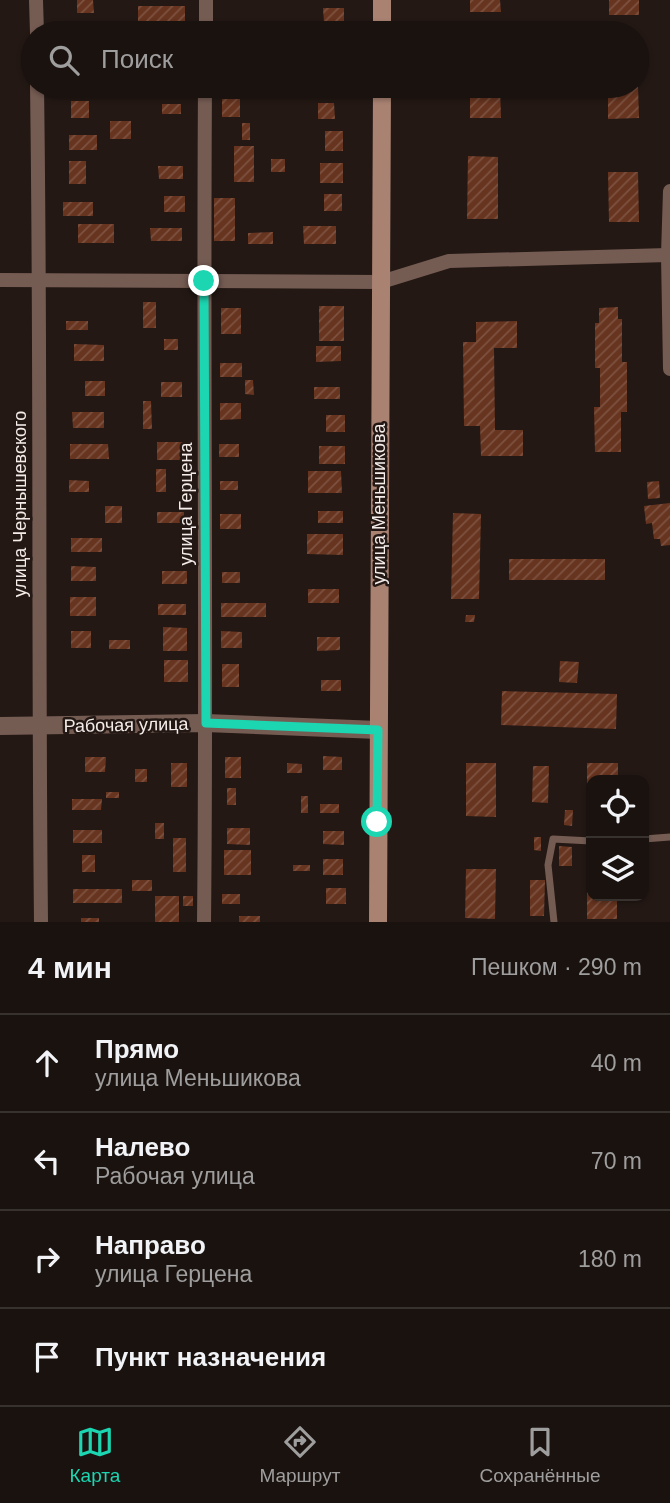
<!DOCTYPE html>
<html lang="ru">
<meta charset="utf-8">
<style>
:root{--surface:#1a120f;--page:#231b18;--text:#f1f3f6;--muted:#9f9e9e;--line:#38322f;--accent:#1cd5b1}
body{margin:0;font-family:Helvetica,sans-serif;background:var(--page);color:var(--text)}
.controls{position:absolute;right:21px;bottom:21px;display:grid;overflow:hidden;border-radius:14px;box-shadow:0 2px 5px #0004}
.controls button{width:63px;height:63px;display:grid;place-items:center;padding:0;border:0;border-bottom:2px solid var(--line);background:var(--surface);color:var(--text);font:35px sans-serif}
.stop{position:absolute;width:21px;height:21px;margin:-16px;border:5px solid #1cd5b1;border-radius:50%;background:#fff}
.stop.end{background:#1cd5b1;border-color:#fff;box-shadow:0 2px 7px #0008}
.list{margin:0;padding:0;list-style:none}
h2{display:flex;justify-content:space-between;align-items:center;height:91px;margin:0;padding:0 28px;font-size:30px}
h2 small{font-size:23px;font-weight:400;color:var(--muted)}
.list li{display:grid;grid-template-columns:46px 1fr auto;gap:21px;align-items:center;box-sizing:border-box;height:98px;padding:0 28px;border-top:2px solid var(--line)}
.list b{display:block;font-size:26px;white-space:nowrap}
.list p{margin:0;font-size:23px;white-space:nowrap;color:var(--muted)}
.list em{font-size:23px;font-style:normal;color:var(--muted)}
.icon{flex:none;width:38px;height:38px;fill:none;stroke:currentColor;stroke-width:2;stroke-linecap:round;stroke-linejoin:round}
.map{position:relative;flex:none;width:670px;height:922px;overflow:hidden}
.search{position:absolute;background:var(--surface);box-shadow:0 2px 5px #0004;left:21px;right:21px;top:21px;height:77px;display:flex;align-items:center;gap:18px;box-sizing:border-box;padding:0 24px;border-radius:38px;color:var(--muted);font-size:26px}
.sheet{height:483px;background:var(--surface)}
nav{display:flex;justify-content:space-around;align-items:center;box-sizing:border-box;height:98px;border-top:2px solid var(--line);background:var(--surface);font-size:19px;color:var(--muted)}
nav a{display:grid;justify-items:center;gap:4px}
nav .on{color:var(--accent)}
.map>svg:first-child{display:block}
</style>
<div class="map">
<svg width="670" height="922" viewBox="0 0 670 922">
<defs>
<pattern id="building-hatch" width="6" height="6" patternUnits="userSpaceOnUse" patternTransform="scale(1.75)"><rect width="6" height="6" fill="#67341f"/><path d="M-1 1l2-2M0 6l6-6M5 7l2-2" fill="none" stroke="#7d5240"/></pattern>
</defs>
<rect width="100%" height="100%" fill="#231814"/>
<!-- building -->
<g fill="url(#building-hatch)">
<path d="M77 0H93L94 13H77Z"/>
<path d="M470 0H500L501 12H470Z"/>
<rect x="609" y="0" width="30" height="15"/>
<rect x="138" y="6" width="47" height="17"/>
<path d="M323 8H344V23H324Z"/>
<rect x="222" y="21" width="30" height="12"/>
<rect x="71" y="86" width="23" height="2"/>
<path d="M470 86H500L501 118H470Z"/>
<path d="M608 86H638L639 118 608 119Z"/>
<rect x="222" y="99" width="18" height="18"/>
<rect x="71" y="101" width="18" height="17"/>
<path d="M318 103H334L335 119H318Z"/>
<rect x="162" y="104" width="19" height="10"/>
<rect x="110" y="121" width="21" height="18"/>
<rect x="242" y="123" width="8" height="17"/>
<rect x="325" y="131" width="18" height="20"/>
<rect x="69" y="135" width="28" height="15"/>
<rect x="234" y="146" width="20" height="36"/>
<path d="M468 156 498 157V219H467Z"/>
<rect x="271" y="159" width="14" height="13"/>
<rect x="69" y="161" width="17" height="23"/>
<rect x="320" y="163" width="23" height="20"/>
<path d="M158 166H183V179H159Z"/>
<path d="M608 172H638L639 222H609Z"/>
<rect x="324" y="194" width="18" height="17"/>
<rect x="164" y="196" width="21" height="16"/>
<rect x="214" y="198" width="21" height="43"/>
<rect x="63" y="202" width="30" height="14"/>
<rect x="78" y="224" width="36" height="19"/>
<path d="M303 226H336V244H304Z"/>
<path d="M150 228H182V241H151Z"/>
<path d="M273 232V244H248V233Z"/>
<rect x="143" y="302" width="13" height="26"/>
<rect x="319" y="306" width="25" height="35"/>
<path d="M618 307V319H622V362H627V412H621V452H595L594 407H600V368H595V323H599V308Z"/>
<rect x="221" y="308" width="20" height="26"/>
<rect x="66" y="321" width="22" height="9"/>
<path d="M517 321V348H494L495 430H523V456H481L480 426H464L463 342H476V322Z"/>
<rect x="164" y="339" width="14" height="11"/>
<path d="M74 344 104 345V361H74Z"/>
<path d="M316 346H341V361L316 362Z"/>
<rect x="220" y="363" width="22" height="14"/>
<path d="M245 380H253L254 395 245 394Z"/>
<rect x="85" y="381" width="20" height="15"/>
<rect x="161" y="382" width="21" height="15"/>
<rect x="314" y="387" width="26" height="12"/>
<path d="M143 401H151L152 429H143Z"/>
<path d="M220 403H241V419L220 420Z"/>
<path d="M72 412H104V428H73Z"/>
<rect x="326" y="415" width="19" height="17"/>
<rect x="157" y="442" width="26" height="18"/>
<path d="M70 444H108L109 459H70Z"/>
<rect x="219" y="444" width="20" height="13"/>
<rect x="319" y="446" width="26" height="18"/>
<rect x="156" y="469" width="10" height="23"/>
<path d="M308 471H341L342 493H308Z"/>
<path d="M69 480 89 481V492H69Z"/>
<rect x="220" y="481" width="18" height="9"/>
<path d="M659 481 660 498 648 499 647 482Z"/>
<path d="M670 503V545L661 546 660 539H654L652 523 646 524 644 506Z"/>
<rect x="105" y="506" width="17" height="17"/>
<rect x="318" y="511" width="25" height="12"/>
<rect x="157" y="512" width="27" height="11"/>
<path d="M453 513 481 514 479 599H451Z"/>
<rect x="220" y="514" width="21" height="15"/>
<path d="M307 534H343V555L307 554Z"/>
<rect x="71" y="538" width="31" height="14"/>
<rect x="509" y="559" width="96" height="21"/>
<path d="M71 566 96 567V581H71Z"/>
<rect x="162" y="571" width="25" height="13"/>
<rect x="222" y="572" width="18" height="11"/>
<rect x="308" y="589" width="31" height="14"/>
<rect x="70" y="597" width="26" height="19"/>
<rect x="221" y="603" width="45" height="14"/>
<rect x="158" y="604" width="28" height="11"/>
<path d="M466 615H475L474 622H465Z"/>
<path d="M163 627 187 628V651H163Z"/>
<rect x="71" y="631" width="20" height="17"/>
<path d="M221 631 242 632V648H221Z"/>
<path d="M317 637H340V650L317 651Z"/>
<rect x="109" y="640" width="21" height="9"/>
<rect x="164" y="660" width="24" height="22"/>
<path d="M560 661 579 662 577 683 559 682Z"/>
<rect x="222" y="664" width="17" height="23"/>
<rect x="321" y="680" width="20" height="11"/>
<path d="M502 691 617 694 616 729 501 725Z"/>
<path d="M323 756 342 757V770H323Z"/>
<path d="M85 757H106L105 772H85Z"/>
<rect x="225" y="757" width="16" height="21"/>
<rect x="171" y="763" width="16" height="24"/>
<path d="M287 763 302 764V773H287Z"/>
<path d="M466 763H496V817L466 816Z"/>
<path d="M587 763H618V780H591V817H587Z"/>
<path d="M533 766H549L548 803 532 802Z"/>
<rect x="135" y="769" width="12" height="13"/>
<rect x="227" y="788" width="9" height="17"/>
<rect x="106" y="792" width="13" height="6"/>
<rect x="301" y="796" width="7" height="17"/>
<path d="M72 799H102L101 810H72Z"/>
<rect x="320" y="804" width="19" height="9"/>
<path d="M565 810H573L572 826 564 825Z"/>
<rect x="155" y="823" width="9" height="16"/>
<path d="M227 828H250V845L227 844Z"/>
<rect x="73" y="830" width="29" height="13"/>
<path d="M323 831H344V845L323 844Z"/>
<path d="M534 837H541V851L534 850Z"/>
<rect x="173" y="838" width="13" height="34"/>
<path d="M559 846 572 847V866H559Z"/>
<rect x="224" y="850" width="27" height="25"/>
<rect x="82" y="855" width="13" height="17"/>
<rect x="323" y="859" width="20" height="16"/>
<rect x="293" y="865" width="17" height="6"/>
<path d="M466 869H496L495 919 465 918Z"/>
<path d="M587 870H591V896H617V919H587Z"/>
<rect x="132" y="880" width="20" height="11"/>
<path d="M530 880H545L544 916H530Z"/>
<rect x="326" y="888" width="20" height="16"/>
<rect x="73" y="889" width="49" height="14"/>
<rect x="222" y="894" width="18" height="10"/>
<rect x="155" y="896" width="24" height="26"/>
<rect x="183" y="896" width="10" height="10"/>
<rect x="239" y="916" width="21" height="6"/>
<rect x="81" y="918" width="18" height="4"/>
</g>
<g fill="none" stroke-linecap="round" stroke-linejoin="round">
<!-- service -->
<g stroke="#755c53" stroke-width="7">
<path d="M644 839 670 837"/>
<path d="M554 922 548 865 553 839 591 841"/>
</g>
<!-- minor -->
<g stroke="#755c53" stroke-width="14">
<path d="M36 0 37 33"/>
<path d="M206 33V0"/>
<path d="M37 86C41 365 38 643 41 922"/>
<path d="M670 191 668 255 670 369"/>
<path d="M0 280 381 282 449 261 668 255"/>
<path d="M204 922C207 643 203 365 205 86"/>
</g>
<!-- tertiary -->
<path stroke="#755c53" stroke-width="18" d="M0 726 206 723 378 730"/>
<!-- secondary -->
<g stroke="#a98272" stroke-width="18">
<path d="M382 33V0"/>
<path d="M378 922 382 86"/>
</g>
</g>
<g fill="none" stroke-linecap="round" stroke-linejoin="round">
<!-- route -->
<path stroke="#1cd5b1" stroke-width="9" d="M204 281 206 723 378 730 377 822"/>
</g>
<g text-anchor="middle" dominant-baseline="central" stroke-width="5" stroke-linejoin="round" paint-order="stroke">
<!-- street labels -->
<g font-size="18" fill="#f4ece9" stroke="#231814">
<text transform="translate(20 504) rotate(-90)">улица Чернышевского</text>
<text transform="translate(186 504) rotate(-90)">улица Герцена</text>
<text transform="translate(379 504) rotate(-90)">улица Меньшикова</text>
<text transform="translate(126 725) rotate(-1)">Рабочая улица</text>
</g>
</g>
</svg>
<div class="controls">
<button><svg class="icon" aria-label="locate" viewBox="0 0 24 24"><circle cx="12" cy="12" r="6"/><path d="M12 2v4M12 18v4M2 12h4M18 12h4"/></svg></button>
<button><svg class="icon" aria-label="layers" viewBox="0 0 24 24"><path d="M12 4l9 5-9 5-9-5zM3 14l9 5 9-5"/></svg></button>
</div>
<div class="stop" style="left:377px;top:822px"></div>
<div class="stop end" style="left:204px;top:281px"></div>
<div class="search"><svg class="icon" aria-label="search" viewBox="0 0 24 24"><circle cx="10" cy="10" r="6"/><path d="M15 15l6 6"/></svg>Поиск</div>
</div>
<section class="sheet">
<h2>4 мин<small>Пешком · 290 m</small></h2>
<ul class="list">
<li><svg class="icon" aria-label="ahead" viewBox="0 0 24 24"><path d="M12 20V5M6 11l6-6 6 6"/></svg><div><b>Прямо</b><p>улица Меньшикова</p></div><em>40 m</em></li>
<li><svg class="icon" aria-label="left" viewBox="0 0 24 24"><path d="M17 20v-9H6M10 6l-5 5 5 5"/></svg><div><b>Налево</b><p>Рабочая улица</p></div><em>70 m</em></li>
<li><svg class="icon" aria-label="right" viewBox="0 0 24 24"><path d="M7 20v-9h11M14 6l5 5-5 5"/></svg><div><b>Направо</b><p>улица Герцена</p></div><em>180 m</em></li>
<li><svg class="icon" aria-label="arrive" viewBox="0 0 24 24"><path d="M6 21V4h12l-3 4 3 4H6"/></svg><div><b>Пункт назначения</b></div></li>
</ul>
</section>
<nav>
<a class="on"><svg class="icon" aria-label="map" viewBox="0 0 24 24"><path d="M3 6l6-2 6 2 6-2v14l-6 2-6-2-6 2zM9 4v14M15 6v14"/></svg>Карта</a>
<a><svg class="icon" aria-label="directions" viewBox="0 0 24 24"><path d="M12 3l9 9-9 9-9-9zM9 14v-3h6M13 9l2 2-2 2"/></svg>Маршрут</a>
<a><svg class="icon" aria-label="saved" viewBox="0 0 24 24"><path d="M7 4h10v16l-5-4-5 4z"/></svg>Сохранённые</a>
</nav>
